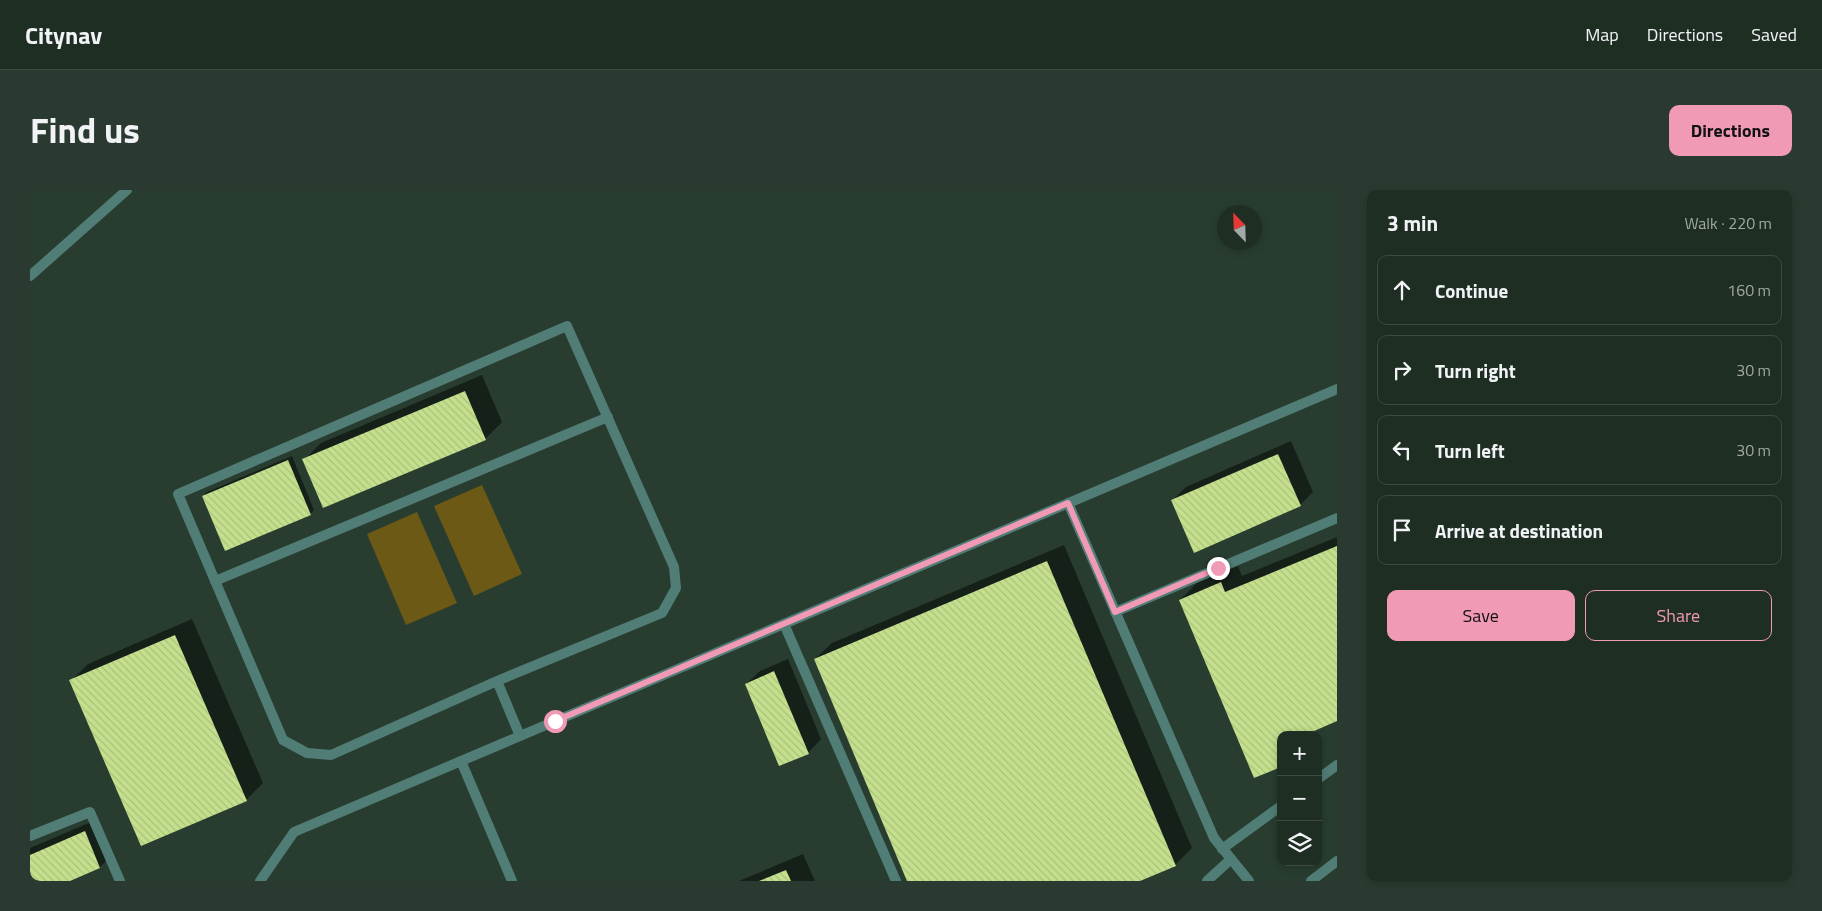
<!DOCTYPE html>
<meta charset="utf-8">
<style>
:root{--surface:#1e2e23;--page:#2b3a30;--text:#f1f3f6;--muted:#a1a8a6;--line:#3c4a41;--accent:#f09ab6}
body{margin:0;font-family:"Titillium Web",sans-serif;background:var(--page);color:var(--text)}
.controls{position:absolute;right:15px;bottom:15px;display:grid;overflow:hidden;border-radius:10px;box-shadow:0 2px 8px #0003}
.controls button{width:45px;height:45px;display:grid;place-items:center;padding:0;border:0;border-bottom:1px solid var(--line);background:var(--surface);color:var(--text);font:25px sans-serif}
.compass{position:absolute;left:1187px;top:15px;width:45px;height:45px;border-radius:50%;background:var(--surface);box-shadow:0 2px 8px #0003;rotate:337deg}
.stop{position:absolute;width:15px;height:15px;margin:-11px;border:4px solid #f09ab6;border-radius:50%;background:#fff}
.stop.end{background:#f09ab6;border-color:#fff;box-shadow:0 1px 5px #0008}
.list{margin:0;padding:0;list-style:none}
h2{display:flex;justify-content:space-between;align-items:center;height:65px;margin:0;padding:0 20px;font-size:21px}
h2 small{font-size:16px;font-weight:400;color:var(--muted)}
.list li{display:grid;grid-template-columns:32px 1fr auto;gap:15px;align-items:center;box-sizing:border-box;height:70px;margin:0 10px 10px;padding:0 10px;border:1px solid var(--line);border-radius:10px}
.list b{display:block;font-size:19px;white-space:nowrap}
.list em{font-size:16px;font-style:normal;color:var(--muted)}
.actions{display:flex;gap:10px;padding:15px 20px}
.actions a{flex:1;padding:11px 0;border:1px solid var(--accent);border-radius:10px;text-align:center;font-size:18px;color:var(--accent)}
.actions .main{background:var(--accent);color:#111}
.icon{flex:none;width:28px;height:28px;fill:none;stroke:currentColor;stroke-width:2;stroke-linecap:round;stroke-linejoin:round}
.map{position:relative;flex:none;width:1307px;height:691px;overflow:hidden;border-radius:10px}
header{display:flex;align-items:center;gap:30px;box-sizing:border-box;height:70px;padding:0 25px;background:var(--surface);border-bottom:1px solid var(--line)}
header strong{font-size:24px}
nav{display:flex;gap:28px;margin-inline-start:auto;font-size:18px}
.intro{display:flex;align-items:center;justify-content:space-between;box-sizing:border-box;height:120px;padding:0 30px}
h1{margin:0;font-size:35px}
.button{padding:12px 22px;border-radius:10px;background:var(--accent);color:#111;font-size:18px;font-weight:700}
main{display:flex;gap:30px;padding:0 30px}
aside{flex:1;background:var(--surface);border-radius:10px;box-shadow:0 2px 8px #0003}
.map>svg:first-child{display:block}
</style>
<header>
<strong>Citynav</strong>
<nav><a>Map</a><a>Directions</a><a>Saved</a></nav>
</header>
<div class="intro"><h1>Find us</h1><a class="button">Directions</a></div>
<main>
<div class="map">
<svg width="1307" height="691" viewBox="0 0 1307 691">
<defs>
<pattern id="building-back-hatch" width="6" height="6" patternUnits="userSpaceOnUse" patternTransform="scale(1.25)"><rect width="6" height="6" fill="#c5e08d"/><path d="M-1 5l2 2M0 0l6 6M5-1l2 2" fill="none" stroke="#aac17e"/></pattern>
</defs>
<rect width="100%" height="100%" fill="#283d2f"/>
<!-- grass -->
<g fill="#6d5916">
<path d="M452 295 492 384 444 406 404 316Z"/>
<path d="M387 322 427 413 376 435 337 344Z"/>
</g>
<!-- shadow -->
<g fill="#0007">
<path d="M452 185 472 232 455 249 274 270 291 253Z"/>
<path d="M1261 251 1283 302 1270 315 1143 310 1156 297Z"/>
<path d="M262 266 284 320 280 324 173 306 177 302Z"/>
<path d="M1307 347V530L1275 543 1276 545H1251L1150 410 1167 393 1208 376 1212 386Z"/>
<path d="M1034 355 1162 658 1145 675 1107 691H879L785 469 802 453Z"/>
<path d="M162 429 233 593 216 610 41 491 58 474Z"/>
<path d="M758 469 791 549 778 563 716 494 730 481Z"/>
<path d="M68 629 83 664 70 677 37 691H0V658Z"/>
<path d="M773 664 785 691H709Z"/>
</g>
<!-- building -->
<g fill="url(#building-back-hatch)">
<path d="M435 201 456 250 293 318 272 269Z"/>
<path d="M1248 264 1271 316 1164 363 1141 310Z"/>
<path d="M258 270 281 325 195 361 172 306Z"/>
<path d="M1307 356V531L1275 545H1251V577L1224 588 1149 410 1191 392 1195 402Z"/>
<path d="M1017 371 1146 676 1110 691H877L784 469Z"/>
<path d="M145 445 217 611 111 656 39 490Z"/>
<path d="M744 481 779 564 749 576 715 494Z"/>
<path d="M55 641 70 678 40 691H0V665Z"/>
<path d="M756 680 761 691H729Z"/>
</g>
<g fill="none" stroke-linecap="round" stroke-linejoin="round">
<!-- service -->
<g stroke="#517d77" stroke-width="10">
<path d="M1038 313 1184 648 1219 691"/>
<path d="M185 391 578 227"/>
<path d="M1085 422 1307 328"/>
<path d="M754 434 866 691"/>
<path d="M467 491 301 565 277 563 253 550 148 304 537 136 644 377 646 398 632 423 467 491 490 546"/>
<path d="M431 571 482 691"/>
<path d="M1288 589 1307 575"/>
<path d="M1192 659 1251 616"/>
<path d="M230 691 264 642 1307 199"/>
<path d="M1177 691 1201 669"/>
</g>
<!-- minor -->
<path stroke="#517d77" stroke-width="10" d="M0 646 60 622 90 691"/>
<!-- tertiary -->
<g stroke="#517d77" stroke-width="10">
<path d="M0 86 97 0"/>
<path d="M1281 691 1307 671"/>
</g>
</g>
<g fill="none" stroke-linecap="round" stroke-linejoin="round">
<!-- route -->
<path stroke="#f09ab6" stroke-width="6" d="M525 531 1038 313 1085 422 1188 378"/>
</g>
</svg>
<div class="controls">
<button>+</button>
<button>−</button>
<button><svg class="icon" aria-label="layers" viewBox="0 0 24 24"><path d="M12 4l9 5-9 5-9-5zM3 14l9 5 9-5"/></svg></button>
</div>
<svg class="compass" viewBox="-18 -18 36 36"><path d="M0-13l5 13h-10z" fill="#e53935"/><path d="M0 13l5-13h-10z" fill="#a1a8a6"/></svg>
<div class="stop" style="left:525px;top:531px"></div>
<div class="stop end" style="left:1188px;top:378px"></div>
</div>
<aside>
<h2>3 min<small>Walk · 220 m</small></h2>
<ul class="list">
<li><svg class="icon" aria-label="ahead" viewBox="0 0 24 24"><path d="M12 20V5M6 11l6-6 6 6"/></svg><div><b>Continue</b></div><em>160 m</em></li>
<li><svg class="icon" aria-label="right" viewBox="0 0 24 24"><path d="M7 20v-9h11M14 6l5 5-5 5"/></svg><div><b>Turn right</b></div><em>30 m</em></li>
<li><svg class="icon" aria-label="left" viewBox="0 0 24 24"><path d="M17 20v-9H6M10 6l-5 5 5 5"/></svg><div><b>Turn left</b></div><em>30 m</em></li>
<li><svg class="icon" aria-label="arrive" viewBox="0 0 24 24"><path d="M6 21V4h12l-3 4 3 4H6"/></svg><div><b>Arrive at destination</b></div></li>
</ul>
<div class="actions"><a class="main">Save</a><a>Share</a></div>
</aside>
</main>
